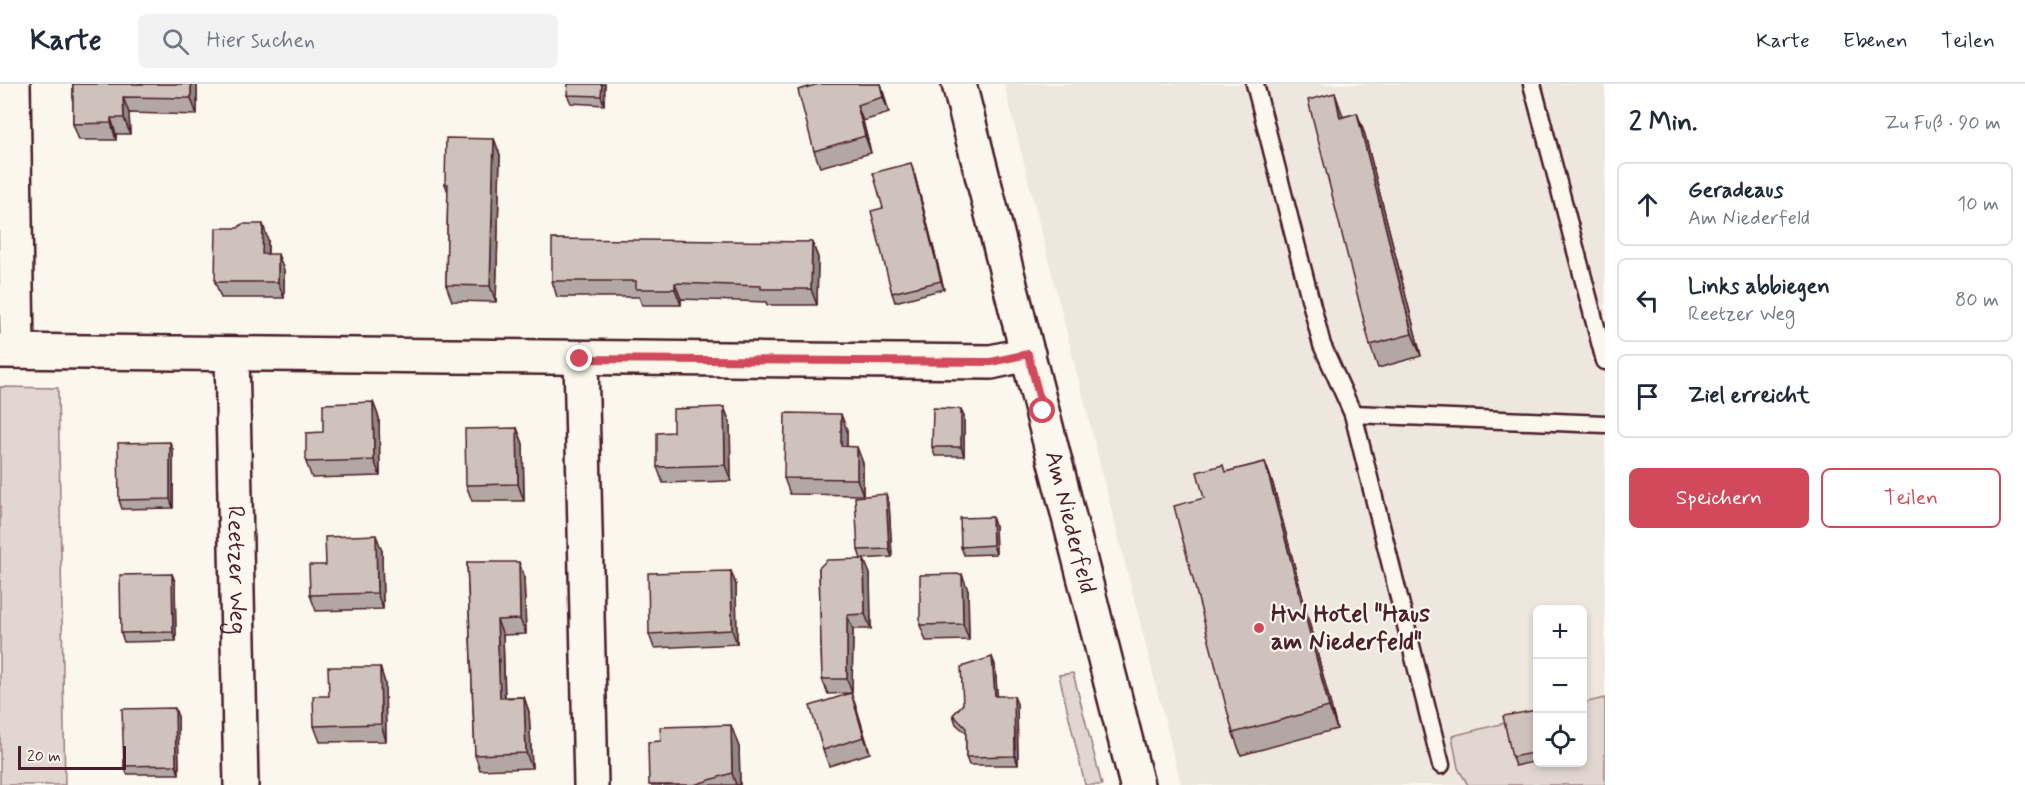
<!DOCTYPE html>
<html lang="de">
<meta charset="utf-8">
<style>
:root{--surface:#fff;--page:#f2f2f3;--text:#1f2937;--muted:#747a83;--line:#e0e1e3;--accent:#d1495b}
body{margin:0;font-family:Mynerve,sans-serif;background:var(--page);color:var(--text)}
.controls{position:absolute;right:18px;bottom:18px;display:grid;overflow:hidden;border-radius:9px;box-shadow:0 3px 9px #0003}
.controls button{width:54px;height:54px;display:grid;place-items:center;padding:0;border:0;border-bottom:2px solid var(--line);background:var(--surface);color:var(--text);font:30px sans-serif}
.scale{position:absolute;left:18px;bottom:15px;width:108px;box-sizing:border-box;padding-left:6px;border:3px solid #4a1f2b;border-top:0;font-size:16px;line-height:21px;white-space:nowrap;color:#4a1f2b;-webkit-text-stroke:4px #fbf7ec;paint-order:stroke}
.stop{position:absolute;width:18px;height:18px;margin:-14px;border:4px solid #d1495b;border-radius:50%;background:#fff}
.stop.end{background:#d1495b;border-color:#fff;box-shadow:0 2px 6px #0008}
.list{margin:0;padding:0;list-style:none}
h2{display:flex;justify-content:space-between;align-items:center;height:78px;margin:0;padding:0 24px;font-size:26px}
h2 small{font-size:20px;font-weight:400;color:var(--muted)}
.list li{display:grid;grid-template-columns:39px 1fr auto;gap:18px;align-items:center;box-sizing:border-box;height:84px;margin:0 12px 12px;padding:0 12px;border:2px solid var(--line);border-radius:9px}
.list b{display:block;font-size:22px;white-space:nowrap}
.list p{margin:0;font-size:20px;white-space:nowrap;color:var(--muted)}
.list em{font-size:20px;font-style:normal;color:var(--muted)}
.actions{display:flex;gap:12px;padding:18px 24px}
.actions a{flex:1;padding:14px 0;border:2px solid var(--accent);border-radius:9px;text-align:center;font-size:21px;color:var(--accent)}
.actions .main{background:var(--accent);color:#fff}
.icon{flex:none;width:33px;height:33px;fill:none;stroke:currentColor;stroke-width:2;stroke-linecap:round;stroke-linejoin:round}
.map{position:relative;flex:none;width:1605px;height:701px;overflow:hidden}
header{display:flex;align-items:center;gap:36px;box-sizing:border-box;height:84px;padding:0 30px;background:var(--surface);border-bottom:2px solid var(--line)}
header strong{font-size:28px}
nav{display:flex;gap:33px;margin-inline-start:auto;font-size:21px}
.search{width:420px;height:54px;background:var(--page);display:flex;align-items:center;gap:15px;box-sizing:border-box;padding:0 21px;border-radius:9px;color:var(--muted);font-size:22px}
main{display:flex}
aside{flex:1;background:var(--surface)}
.map>svg:first-child{display:block}
</style>
<header>
<strong>Karte</strong>
<div class="search"><svg class="icon" aria-label="search" viewBox="0 0 24 24"><circle cx="10" cy="10" r="6"/><path d="M15 15l6 6"/></svg>Hier suchen</div>
<nav><a>Karte</a><a>Ebenen</a><a>Teilen</a></nav>
</header>
<main>
<div class="map">
<svg width="1605" height="701" viewBox="0 0 1605 701">
<rect width="100%" height="100%" fill="#fbf7ec"/>
<filter id="ink" filterUnits="userSpaceOnUse"><feTurbulence type="fractalNoise" baseFrequency=".0167" numOctaves="2"/><feDisplacementMap in="SourceGraphic" scale="12" xChannelSelector="R" yChannelSelector="G"/><feConvolveMatrix kernelMatrix="1 2 1 2 8 2 1 2 1" color-interpolation-filters="sRGB"/></filter>
<g filter="url(#ink)">
<!-- built -->
<path fill="#eee7de" fill-rule="evenodd" d="M1004 0H1605V701H1181ZM1538 526H1582V678H1538Z"/>
<!-- green -->
<g fill="#e2d7d0" stroke="#967b7e" stroke-width="1.5">
<path d="M0 303 58 304 65 701H0Z"/>
<path d="M1073 589 1102 701H1085L1059 591Z"/>
<path d="M1605 614V701H1468L1458 684 1452 652 1537 631 1538 678H1582L1583 619Z"/>
</g>
<g fill="none" stroke-linecap="round" stroke-linejoin="round">
<!-- service casing -->
<g stroke="#4a1f2b" stroke-width="21">
<g id="service">
<path d="M1255 0 1322 261 1353 330 1441 681"/>
<path d="M1532 0 1605 277"/>
<path d="M1353 330 1605 340"/>
</g>
</g>
<!-- minor casing -->
<g stroke="#4a1f2b" stroke-width="38">
<g id="minor">
<path d="M13 0 17 267"/>
<path d="M0 267 991 278 1028 270"/>
<path id="s1" d="M232 270 241 701"/>
<path d="M581 275 591 701"/>
</g>
</g>
<!-- tertiary casing -->
<g stroke="#4a1f2b" stroke-width="38">
<g id="tertiary">
<path id="s2" d="M959 0 1137 701"/>
</g>
</g>
<!-- service -->
<use href="#service" stroke="#fbf7ec" stroke-width="16"/>
<!-- minor -->
<use href="#minor" stroke="#fbf7ec" stroke-width="33"/>
<!-- tertiary -->
<use href="#tertiary" stroke="#fbf7ec" stroke-width="33"/>
</g>
<!-- wall -->
<g fill="#b2a7a2" stroke="#4a1f2b" stroke-width="1.5">
<path d="M73 0H197V31L129 29 130 50H116V56H79L73 40Z"/>
<path d="M605 0 604 21 571 19 567 11Z"/>
<path d="M819 0H881L889 29 863 37 871 69 820 83 814 67Z"/>
<path d="M1357 29 1365 51 1421 272 1378 284 1370 261 1343 33Z"/>
<path d="M494 55 500 71 496 218 452 217 446 201 448 108 445 100Z"/>
<path d="M914 88 944 205 895 218 892 209 883 124Z"/>
<path d="M268 156V170L284 186V214H221L215 198Z"/>
<path d="M812 158 818 174 817 221H767L766 218 681 215V221H642L639 213H557L552 197Z"/>
<path d="M373 318 379 334 380 392 312 394 306 378Z"/>
<path d="M724 323 730 339 731 397 663 399 657 383 673 348Z"/>
<path d="M964 333V372H935L932 363Z"/>
<path d="M517 344 523 360 524 417H472L466 401Z"/>
<path d="M847 346V363L863 379V411L790 410 784 394Z"/>
<path d="M173 366V424L122 425 119 416Z"/>
<path d="M1265 378 1273 400 1337 645 1241 671 1233 649 1226 388Z"/>
<path d="M889 419 892 473 861 475 858 466Z"/>
<path d="M992 433 995 442 996 470 964 471 961 463Z"/>
<path d="M382 467 383 525 316 527 310 511Z"/>
<path d="M467 478 524 493 526 550 503 551 505 613H524L529 628 532 684 480 686 475 671Z"/>
<path d="M819 484 870 490 871 545H853L852 609H851L870 669 829 682 823 666 849 609 828 610 822 595Z"/>
<path d="M731 487 736 501 737 560 654 564 649 550Z"/>
<path d="M172 490 175 498 176 557 124 558 121 549Z"/>
<path d="M968 506 969 556 926 557 920 541Z"/>
<path d="M992 573 995 581 997 612 1017 620 1018 681H969L966 673V649L956 640 953 631 963 620Z"/>
<path d="M380 583 385 599 386 657 320 658 314 642 329 612Z"/>
<path d="M1538 627V677L1515 682 1512 673Z"/>
<path d="M178 633 179 690H127L124 682Z"/>
<path d="M739 663 740 701H649Z"/>
</g>
<!-- shaded-wall -->
<g fill="#918884" stroke="#4a1f2b" stroke-width="1.5">
<path d="M191 0H197V31L191 14Z"/>
<path d="M602 0H605L604 21 601 12Z"/>
<path d="M880 0H881L889 29 883 13Z"/>
<path d="M1335 9 1343 32 1348 56 1340 34Z"/>
<path d="M123 13 129 29 130 50 124 34Z"/>
<path d="M857 21 863 37 871 69 865 52Z"/>
<path d="M1357 29 1365 51 1421 272 1412 250Z"/>
<path d="M111 34 116 50V56L111 39Z"/>
<path d="M494 55 500 71 496 218 490 202Z"/>
<path d="M911 79 914 88 944 205 941 197Z"/>
<path d="M263 140 268 156 267 186 262 170Z"/>
<path d="M812 158 818 174 817 221 811 205Z"/>
<path d="M278 170 284 186V214L278 198Z"/>
<path d="M675 199 681 215V221L675 205Z"/>
<path d="M373 318 379 334 380 392 374 376Z"/>
<path d="M724 323 730 339 731 397 725 381Z"/>
<path d="M961 325 964 333V372L961 363Z"/>
<path d="M841 330 847 346V378L841 362Z"/>
<path d="M517 344 523 360 524 417 518 400Z"/>
<path d="M170 358 173 366V424L170 415Z"/>
<path d="M857 363 863 379V411L857 395Z"/>
<path d="M1265 378 1273 400 1337 645 1329 623Z"/>
<path d="M886 410 889 419 892 473 889 465Z"/>
<path d="M992 433 995 442 996 470 993 461Z"/>
<path d="M376 451 382 467 383 525 377 509Z"/>
<path d="M864 475 870 490 871 545 865 530Z"/>
<path d="M519 478 524 493 526 550 520 535Z"/>
<path d="M731 487 736 501 737 560 732 546Z"/>
<path d="M172 490 175 498 176 557 173 548Z"/>
<path d="M962 490 968 506 969 556 963 540Z"/>
<path d="M847 531 853 545 852 609 847 595Z"/>
<path d="M497 536 503 551 505 629 500 614Z"/>
<path d="M992 573 995 581 998 620 995 612Z"/>
<path d="M380 583 385 599 386 657 381 640Z"/>
<path d="M851 609 857 625 870 669 864 653Z"/>
<path d="M1014 612 1017 620 1018 681 1015 672Z"/>
<path d="M524 613 529 628 532 684 526 669Z"/>
<path d="M175 624 178 633 179 690 176 681Z"/>
<path d="M731 641 739 663 740 701H736L732 689Z"/>
</g>
<!-- building -->
<g fill="#cfc2bc" stroke="#4a1f2b" stroke-width="1.5">
<path d="M73 0H191V14L123 13 124 34H111V39L73 40Z"/>
<path d="M568 0H602L601 12 567 11Z"/>
<path d="M819 0H880L883 13 857 21 865 52 814 67 798 6Z"/>
<path d="M1335 9 1340 34 1357 29 1412 250 1370 261 1308 16Z"/>
<path d="M446 54 494 55 490 202 446 201 448 100H445Z"/>
<path d="M911 79 941 197 892 209 871 127 883 124 873 89Z"/>
<path d="M242 140H263L262 170H278V198H215L216 144H238Z"/>
<path d="M552 155 812 158 811 205H761V202L675 199V205H636V197H552Z"/>
<path d="M373 318 374 376 306 378V349L323 348V320Z"/>
<path d="M724 323 725 381 657 383V349L673 348V325Z"/>
<path d="M933 324 961 325V363H932Z"/>
<path d="M785 329 841 330V362L857 363V395L784 394Z"/>
<path d="M517 344 518 400 466 401 465 345Z"/>
<path d="M170 358V415L119 416 118 359Z"/>
<path d="M1265 378 1329 623 1233 649 1174 422 1204 414 1197 388 1223 381 1225 388Z"/>
<path d="M886 410 889 465 858 466 855 413Z"/>
<path d="M992 433 993 461 961 463 960 434Z"/>
<path d="M376 451 377 509 310 511 309 481H326L325 453Z"/>
<path d="M864 475 865 530 847 531V595H822L819 484 827 476Z"/>
<path d="M467 478H519L520 535 497 536 500 614 524 613 526 669 475 671Z"/>
<path d="M731 487 732 546 649 550 648 489Z"/>
<path d="M172 490 173 548 121 549 120 491Z"/>
<path d="M962 490 963 540 920 541V491Z"/>
<path d="M992 573 995 612H1014L1015 672 966 673V644L953 631 963 620 961 583Z"/>
<path d="M328 583H380L381 640 314 642 313 612H329Z"/>
<path d="M851 609 864 653 823 666 810 622Z"/>
<path d="M175 624 176 681 124 682 122 625Z"/>
<path d="M1537 626 1538 668 1512 673 1503 632Z"/>
<path d="M731 641 732 689 694 701H649L648 658 661 657 660 643Z"/>
</g>
</g>
<g fill="none" stroke-linecap="round" stroke-linejoin="round" filter="url(#ink)">
<!-- route -->
<path stroke="#d1495b" stroke-width="8" d="M580 275 991 278 1028 270 1043 327"/>
</g>
<!-- markers -->
<circle fill="#d1495b" stroke="#fbf7ec" stroke-width="2" cx="1259" cy="544" r="6"/>
<g text-anchor="middle" dominant-baseline="central" stroke-width="4.5" stroke-linejoin="round" paint-order="stroke">
<!-- street labels -->
<g font-size="24" fill="#4a1f2b" stroke="#fbf7ec">
<text stroke="none"><textPath href="#s2" startOffset="452">Am Niederfeld</textPath></text>
<text stroke="none"><textPath href="#s1" startOffset="216">Reetzer Weg</textPath></text>
</g>
<!-- poi labels -->
<g font-size="24" font-weight="bold" fill="#4a1f2b" stroke="#fbf7ec" text-anchor="start">
<text x="1271" y="530">HW Hotel "Haus<tspan x="1271" dy="28">am Niederfeld"</tspan></text>
</g>
</g>
</svg>
<div class="controls">
<button>+</button>
<button>−</button>
<button><svg class="icon" aria-label="locate" viewBox="0 0 24 24"><circle cx="12" cy="12" r="6"/><path d="M12 2v4M12 18v4M2 12h4M18 12h4"/></svg></button>
</div>
<div class="scale">20 m</div>
<div class="stop" style="left:1043px;top:327px"></div>
<div class="stop end" style="left:580px;top:275px"></div>
</div>
<aside>
<h2>2 Min.<small>Zu Fuß · 90 m</small></h2>
<ul class="list">
<li><svg class="icon" aria-label="ahead" viewBox="0 0 24 24"><path d="M12 20V5M6 11l6-6 6 6"/></svg><div><b>Geradeaus</b><p>Am Niederfeld</p></div><em>10 m</em></li>
<li><svg class="icon" aria-label="left" viewBox="0 0 24 24"><path d="M17 20v-9H6M10 6l-5 5 5 5"/></svg><div><b>Links abbiegen</b><p>Reetzer Weg</p></div><em>80 m</em></li>
<li><svg class="icon" aria-label="arrive" viewBox="0 0 24 24"><path d="M6 21V4h12l-3 4 3 4H6"/></svg><div><b>Ziel erreicht</b></div></li>
</ul>
<div class="actions"><a class="main">Speichern</a><a>Teilen</a></div>
</aside>
</main>
